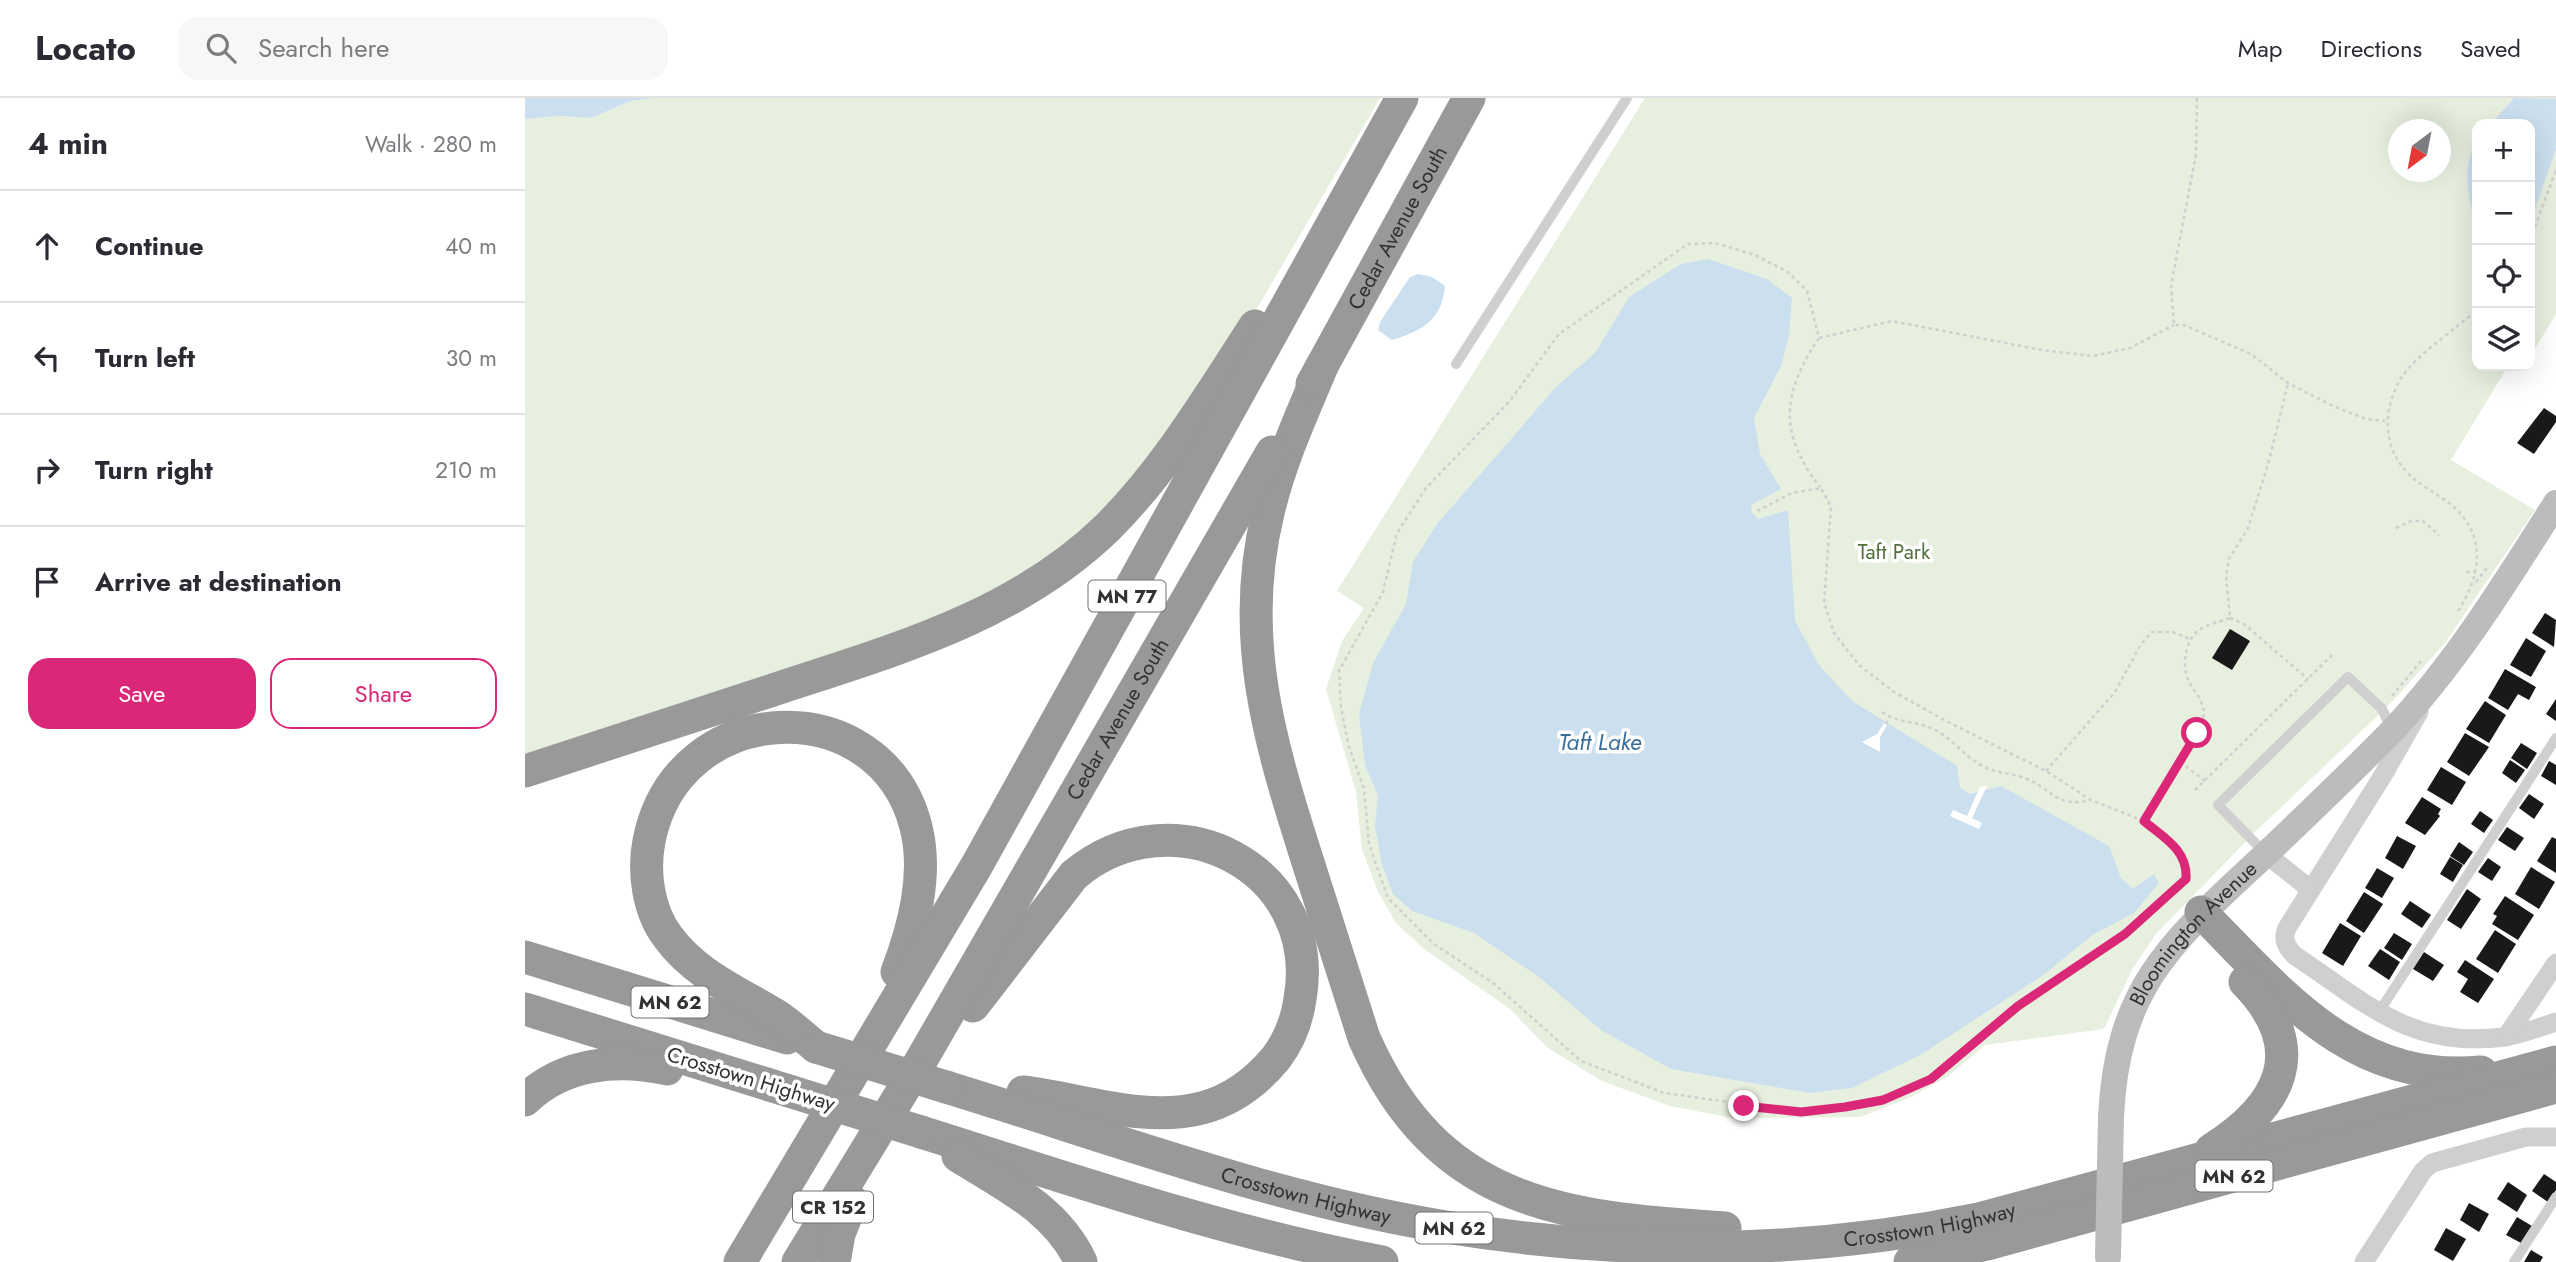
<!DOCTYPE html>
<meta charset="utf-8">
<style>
:root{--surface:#fff;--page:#f7f7f7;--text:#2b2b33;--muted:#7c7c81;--line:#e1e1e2;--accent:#db2777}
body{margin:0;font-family:Jost,sans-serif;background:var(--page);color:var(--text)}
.controls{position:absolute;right:21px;top:21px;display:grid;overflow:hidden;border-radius:14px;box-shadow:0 7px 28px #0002}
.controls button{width:63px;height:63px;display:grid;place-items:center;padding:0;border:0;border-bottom:2px solid var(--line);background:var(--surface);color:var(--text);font:35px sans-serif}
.compass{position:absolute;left:1863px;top:21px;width:63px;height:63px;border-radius:50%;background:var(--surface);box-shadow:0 7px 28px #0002;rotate:212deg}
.stop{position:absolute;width:21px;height:21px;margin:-16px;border:5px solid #db2777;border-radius:50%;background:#fff}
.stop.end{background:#db2777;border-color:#fff;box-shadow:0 2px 7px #0008}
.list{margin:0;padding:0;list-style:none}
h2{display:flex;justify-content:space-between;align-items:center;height:91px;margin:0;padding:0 28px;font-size:30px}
h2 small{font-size:23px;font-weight:400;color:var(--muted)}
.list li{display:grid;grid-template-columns:46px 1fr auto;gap:21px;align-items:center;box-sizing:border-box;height:112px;padding:0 28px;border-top:2px solid var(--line)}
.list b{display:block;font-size:26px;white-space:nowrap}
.list em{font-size:23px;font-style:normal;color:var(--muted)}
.actions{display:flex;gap:14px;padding:21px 28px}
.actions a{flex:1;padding:16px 0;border:2px solid var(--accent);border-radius:21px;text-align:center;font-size:24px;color:var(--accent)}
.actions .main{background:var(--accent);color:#fff}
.icon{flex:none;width:38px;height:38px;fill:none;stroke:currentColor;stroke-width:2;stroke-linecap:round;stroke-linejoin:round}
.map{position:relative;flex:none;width:2031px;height:1164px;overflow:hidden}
header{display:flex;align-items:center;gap:42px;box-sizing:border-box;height:98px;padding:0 35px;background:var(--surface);border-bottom:2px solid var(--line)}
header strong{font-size:33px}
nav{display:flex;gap:38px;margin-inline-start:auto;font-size:24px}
.search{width:490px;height:63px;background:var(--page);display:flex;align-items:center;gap:18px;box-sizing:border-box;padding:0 24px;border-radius:21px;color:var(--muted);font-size:26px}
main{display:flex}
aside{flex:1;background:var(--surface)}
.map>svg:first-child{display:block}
</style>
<header>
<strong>Locato</strong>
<div class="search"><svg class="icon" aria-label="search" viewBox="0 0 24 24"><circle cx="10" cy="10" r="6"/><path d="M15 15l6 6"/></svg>Search here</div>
<nav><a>Map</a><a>Directions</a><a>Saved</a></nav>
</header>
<main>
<aside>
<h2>4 min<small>Walk · 280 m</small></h2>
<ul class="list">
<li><svg class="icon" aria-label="ahead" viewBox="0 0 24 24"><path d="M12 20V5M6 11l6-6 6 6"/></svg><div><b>Continue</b></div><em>40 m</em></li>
<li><svg class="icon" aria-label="left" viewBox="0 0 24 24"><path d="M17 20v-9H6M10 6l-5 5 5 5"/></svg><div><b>Turn left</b></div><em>30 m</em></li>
<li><svg class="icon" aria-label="right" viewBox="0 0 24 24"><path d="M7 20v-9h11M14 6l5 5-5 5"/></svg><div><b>Turn right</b></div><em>210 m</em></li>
<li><svg class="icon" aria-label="arrive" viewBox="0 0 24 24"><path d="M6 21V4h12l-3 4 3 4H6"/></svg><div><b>Arrive at destination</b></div></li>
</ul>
<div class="actions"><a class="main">Save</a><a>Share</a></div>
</aside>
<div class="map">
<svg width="2031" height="1164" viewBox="0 0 2031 1164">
<rect width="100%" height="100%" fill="#fff"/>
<!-- green -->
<g fill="#e7efdf" fill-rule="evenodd">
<path d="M131 0H855L713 243 625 373 471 504 0 666V21L35 18 66 20 106 3Z"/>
<path d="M1120 0H2031V216L2005 259V26H1952V268H1983L1926 362 2010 412 1920 545 1867 604 1731 733 1630 837 1607 872 1579 931 1460 947 1422 979 1386 999 1335 1019 1207 1020 1145 1008 1077 983 1023 950 985 911 899 851 871 825 853 794 837 751 831 694 801 591 817 543 839 510 812 493ZM1874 32H1916V74H1874Z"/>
</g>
<!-- water -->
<g fill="#cbdfef">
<path d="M0 0H131L106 3 66 20 35 18 0 21Z"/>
<path d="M1989 0 2031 1V51L2005 125V26H1966Z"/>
<path d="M1952 45V132C1945 106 1934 69 1952 45Z"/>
<path d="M1183 161 1242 181 1267 200 1264 238 1256 268 1229 320 1235 356 1256 391 1226 407 1227 415 1233 421 1263 412 1270 523 1294 567 1327 603 1432 668 1435 690 1445 696 1476 688 1584 748 1596 780 1608 791 1629 776 1634 785 1609 815 1569 836 1518 877 1397 956 1327 990 1285 995 1146 971 1076 932 1014 879 949 835 887 813 868 796 857 767 850 728 853 698 840 667 834 616 848 565 881 506 888 464 912 426 1032 288 1070 255 1104 199 1156 166Z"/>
<path d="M893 176 907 179 920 188C917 222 897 233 867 242L853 232 855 224 885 179Z"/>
</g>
<!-- pier -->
<g fill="#fff">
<path d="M1359 625 1362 627 1355 639V654L1337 644 1352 636Z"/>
<path d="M1462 688 1447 720 1457 725 1454 731 1425 718 1428 712 1442 718 1455 689Z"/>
</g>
<!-- building -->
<g fill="#191919">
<path d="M2019 310 2031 318V324L2009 356 1992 345Z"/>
<path d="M2020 515 2031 522 2029 549 2007 535Z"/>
<path d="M1705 531 1725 543 1707 572 1687 560Z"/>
<path d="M2001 540 2021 553 2006 579 1985 567Z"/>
<path d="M1980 571 2011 589 2004 602 1993 596 1983 612 1963 600Z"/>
<path d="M2031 601V623L2021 616Z"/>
<path d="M1960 603 1981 617 1964 645 1941 631Z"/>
<path d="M1940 635 1964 649 1944 678 1922 664Z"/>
<path d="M1996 645 2012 655 2002 671 1986 660Z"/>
<path d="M1985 662 2000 672 1991 685 1977 675Z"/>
<path d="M2024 663 2031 667V687L2016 678Z"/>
<path d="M1916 669 1941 684 1927 707 1902 692Z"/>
<path d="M2004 696 2019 706 2009 721 1994 710Z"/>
<path d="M1897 699 1916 711 1913 716 1915 718 1900 737 1880 725Z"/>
<path d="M1955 713 1968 722 1959 735 1946 726Z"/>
<path d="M1982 729 1999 740 1990 753 1973 742Z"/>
<path d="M1872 738 1891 748 1878 771 1860 760Z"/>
<path d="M2027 739 2031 741V775L2012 763Z"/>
<path d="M1934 744 1948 754 1939 767 1925 758Z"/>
<path d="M1925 759 1938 767 1928 784 1915 776Z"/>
<path d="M1963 760 1976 769 1967 783 1953 774Z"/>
<path d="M2006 769 2030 784 2014 811 1990 796Z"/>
<path d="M1852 770 1869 780 1857 800 1840 790Z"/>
<path d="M1942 791 1956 801 1936 831 1922 822Z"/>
<path d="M1839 794 1858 806 1839 835 1821 823Z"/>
<path d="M1980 798 2009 817 1993 842 1967 826 1972 818 1968 816Z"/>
<path d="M1885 803 1906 817 1897 830 1876 816Z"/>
<path d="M1815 825 1836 838 1818 868 1797 855Z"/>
<path d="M1970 832 1991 846 1973 875 1951 861Z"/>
<path d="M1869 835 1887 846 1877 862 1859 850Z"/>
<path d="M1855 851 1875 864 1864 882 1843 868Z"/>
<path d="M1899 854 1919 867 1908 883 1888 871Z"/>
<path d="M1940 862 1969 881 1953 905 1935 894 1943 881 1932 874Z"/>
<path d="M2019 1076 2031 1084V1092L2023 1104 2007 1093Z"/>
<path d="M1983 1084 2002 1097 1992 1114 1972 1101Z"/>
<path d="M1944 1105 1964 1116 1954 1134 1935 1122Z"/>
<path d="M1992 1119 2007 1128 1996 1145 1981 1137Z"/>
<path d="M1921 1130 1941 1141 1928 1163 1909 1152Z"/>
<path d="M2006 1152 2018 1159 2015 1164H1999Z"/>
</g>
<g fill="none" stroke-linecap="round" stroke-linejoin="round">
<!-- path -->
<g stroke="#cfcfcf" stroke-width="2.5" stroke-dasharray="3.5 3.5" stroke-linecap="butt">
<path d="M1672 0 1671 56 1646 188 1649 227H1659L1726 256 1763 285 1808 308 1841 321 1860 323"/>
<path d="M2005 142 2031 72"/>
<path d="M1294 240C1257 295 1253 335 1295 389"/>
<path d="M1232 413 1267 395 1296 390 1306 409 1299 505 1309 535 1334 567 1369 594 1421 623 1521 673 1566 702 1619 723 1655 753 1662 768 1661 781 1599 836 1493 908 1406 981 1358 1002 1276 1014 1139 995 1056 963 968 885 909 846 863 800 844 746 839 691 824 649 816 610 814 573 858 494 872 435 901 390 984 304 1034 236 1163 146 1190 145 1230 157 1263 174 1282 193 1294 240 1367 223 1517 252 1568 258 1605 250 1649 227"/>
<path d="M1871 430 1886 423H1898L1914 437"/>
<path d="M1941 474H1951"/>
<path d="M1951 484 1964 467"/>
<path d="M1933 513C1954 480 1963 442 1931 411 1918 399 1901 391 1888 380 1857 353 1856 312 1877 279 1889 259 1933 229 1952 212"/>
<path d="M1705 520 1719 526 1783 581"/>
<path d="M1867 598 1896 563"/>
<path d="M1357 614C1377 627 1390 622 1408 631 1425 639 1436 654 1451 664 1466 675 1481 674 1497 679 1527 689 1529 711 1566 702"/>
<path d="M1361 626 1365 619"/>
<path d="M1655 664 1680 683"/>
<path d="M1521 673 1590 594 1616 546 1627 534H1648L1665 541"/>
<path d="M1670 692 1809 555"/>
<path d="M1619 723C1638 693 1669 653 1678 620 1682 607 1671 596 1665 586 1656 570 1659 543 1674 532 1682 526 1695 524 1705 520L1701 478 1704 461 1723 430 1744 363 1763 285"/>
</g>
<!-- lane -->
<g stroke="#cfcfcf" stroke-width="10">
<path d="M931 266 1102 0"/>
<path d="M1741 756 1693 707 1823 579 1857 611 1867 632"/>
<path d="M1854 914 2031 640"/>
<path d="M1989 1164 2031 1099"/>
</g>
<!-- street -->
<g stroke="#cfcfcf" stroke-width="19">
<path d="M1894 614 1857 679 1762 830C1757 841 1761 848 1769 857 1841 905 1886 951 1979 939 1996 937 2014 929 2031 924"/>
<path d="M1741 756 1785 791"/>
<path d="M1981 939 2031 865"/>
<path d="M1839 1164 1898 1073 1907 1065 2001 1039H2031"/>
</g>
<!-- secondary -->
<path stroke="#bcbcbc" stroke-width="26" id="s1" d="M1586 1019C1592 885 1651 840 1742 755 1784 715 1826 675 1867 633 1931 565 1981 484 2031 405"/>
<!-- highway -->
<g stroke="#999" stroke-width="33">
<path d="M798 266C778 314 755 363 743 415 713 537 744 642 781 758 800 818 819 879 839 940 912 1106 1037 1120 1200 1130"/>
<path id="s2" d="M787 286 944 0"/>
<path d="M0 673C86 645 172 617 257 589 373 551 493 517 583 429 641 371 685 297 730 228"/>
<path d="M1676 814C1757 896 1828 986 1956 974"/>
<path d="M0 859 262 940"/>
<path d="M448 908 549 777C648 694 798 770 775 901 772 922 764 943 751 960 732 983 707 1002 677 1010 619 1025 556 1001 498 994"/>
<path d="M0 911 264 993"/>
<path d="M291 949C277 938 264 925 249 916 211 893 170 876 143 839 123 813 118 774 124 743 152 598 356 590 391 729 403 777 389 829 372 874"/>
<path id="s3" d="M421 989C584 1039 753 1102 921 1129 1099 1158 1278 1157 1454 1121L2031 964"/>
<path d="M0 1002C38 965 92 960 142 971"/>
<path d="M396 1034C548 1082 699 1134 857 1164"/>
<path d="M1686 1052C1756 1008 1786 951 1720 884"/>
<path d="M433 1058C481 1088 531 1111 556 1164"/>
<path d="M215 1164 452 767 877 0"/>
<path id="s4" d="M273 1164 394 966 747 354"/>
<path d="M309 1164 314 1136 327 1103"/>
<path d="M1385 1164 1462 1146 2031 989"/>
</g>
<!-- secondary-bridge -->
<path stroke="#bcbcbc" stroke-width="26" d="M1583 1159 1586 1019"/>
<!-- highway-bridge -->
<g stroke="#999" stroke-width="33">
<path d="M291 949 421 989"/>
<path d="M264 993 396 1034"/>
</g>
</g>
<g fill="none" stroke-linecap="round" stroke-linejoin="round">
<!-- route -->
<path stroke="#db2777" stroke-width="9" d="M1219 1008 1276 1014 1320 1009 1358 1002 1406 981 1493 908 1600 836 1661 781C1663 752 1639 740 1619 723L1672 635"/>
</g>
<g text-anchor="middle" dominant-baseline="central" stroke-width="7" stroke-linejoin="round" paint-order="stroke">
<!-- shield labels -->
<g fill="#fff" stroke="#707070" stroke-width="2">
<rect x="563.5" y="482.5" width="77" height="31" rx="5"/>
<rect x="106.5" y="888.5" width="77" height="31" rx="5"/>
<rect x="1670.5" y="1062.5" width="77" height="31" rx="5"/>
<rect x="268" y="1093.5" width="80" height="31" rx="5"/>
<rect x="890.5" y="1114.5" width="77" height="31" rx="5"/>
</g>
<g font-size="19" font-weight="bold" fill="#323232">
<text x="602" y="498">MN 77</text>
<text x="145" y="904">MN 62</text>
<text x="1709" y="1078">MN 62</text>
<text x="308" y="1109">CR 152</text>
<text x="929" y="1130">MN 62</text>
</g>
<!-- street labels -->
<g font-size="21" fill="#323232" stroke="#fff">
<text stroke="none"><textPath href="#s2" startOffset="178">Cedar Avenue South</textPath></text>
<text stroke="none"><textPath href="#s4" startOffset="630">Cedar Avenue South</textPath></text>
<text stroke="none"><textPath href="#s1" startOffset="208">Bloomington Avenue</textPath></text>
<text transform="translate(226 981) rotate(17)">Crosstown Highway</text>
<text stroke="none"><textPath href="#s3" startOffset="376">Crosstown Highway</textPath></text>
<text stroke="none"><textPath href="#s3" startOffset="1006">Crosstown Highway</textPath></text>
</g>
<!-- park labels -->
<g font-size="21" fill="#51713b" stroke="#fff">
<text x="1369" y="454">Taft Park</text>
</g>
<!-- water labels -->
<g font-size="23" font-style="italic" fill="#396e9b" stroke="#fff">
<text x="1075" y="644">Taft Lake</text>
</g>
</g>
</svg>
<div class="controls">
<button>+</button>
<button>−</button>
<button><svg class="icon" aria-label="locate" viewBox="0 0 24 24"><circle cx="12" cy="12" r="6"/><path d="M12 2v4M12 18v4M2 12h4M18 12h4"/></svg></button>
<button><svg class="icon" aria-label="layers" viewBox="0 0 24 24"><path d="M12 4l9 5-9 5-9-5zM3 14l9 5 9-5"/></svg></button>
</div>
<svg class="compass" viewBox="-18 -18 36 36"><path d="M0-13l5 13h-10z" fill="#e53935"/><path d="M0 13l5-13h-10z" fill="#7c7c81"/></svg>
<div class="stop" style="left:1672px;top:635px"></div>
<div class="stop end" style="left:1219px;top:1008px"></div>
</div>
</main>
